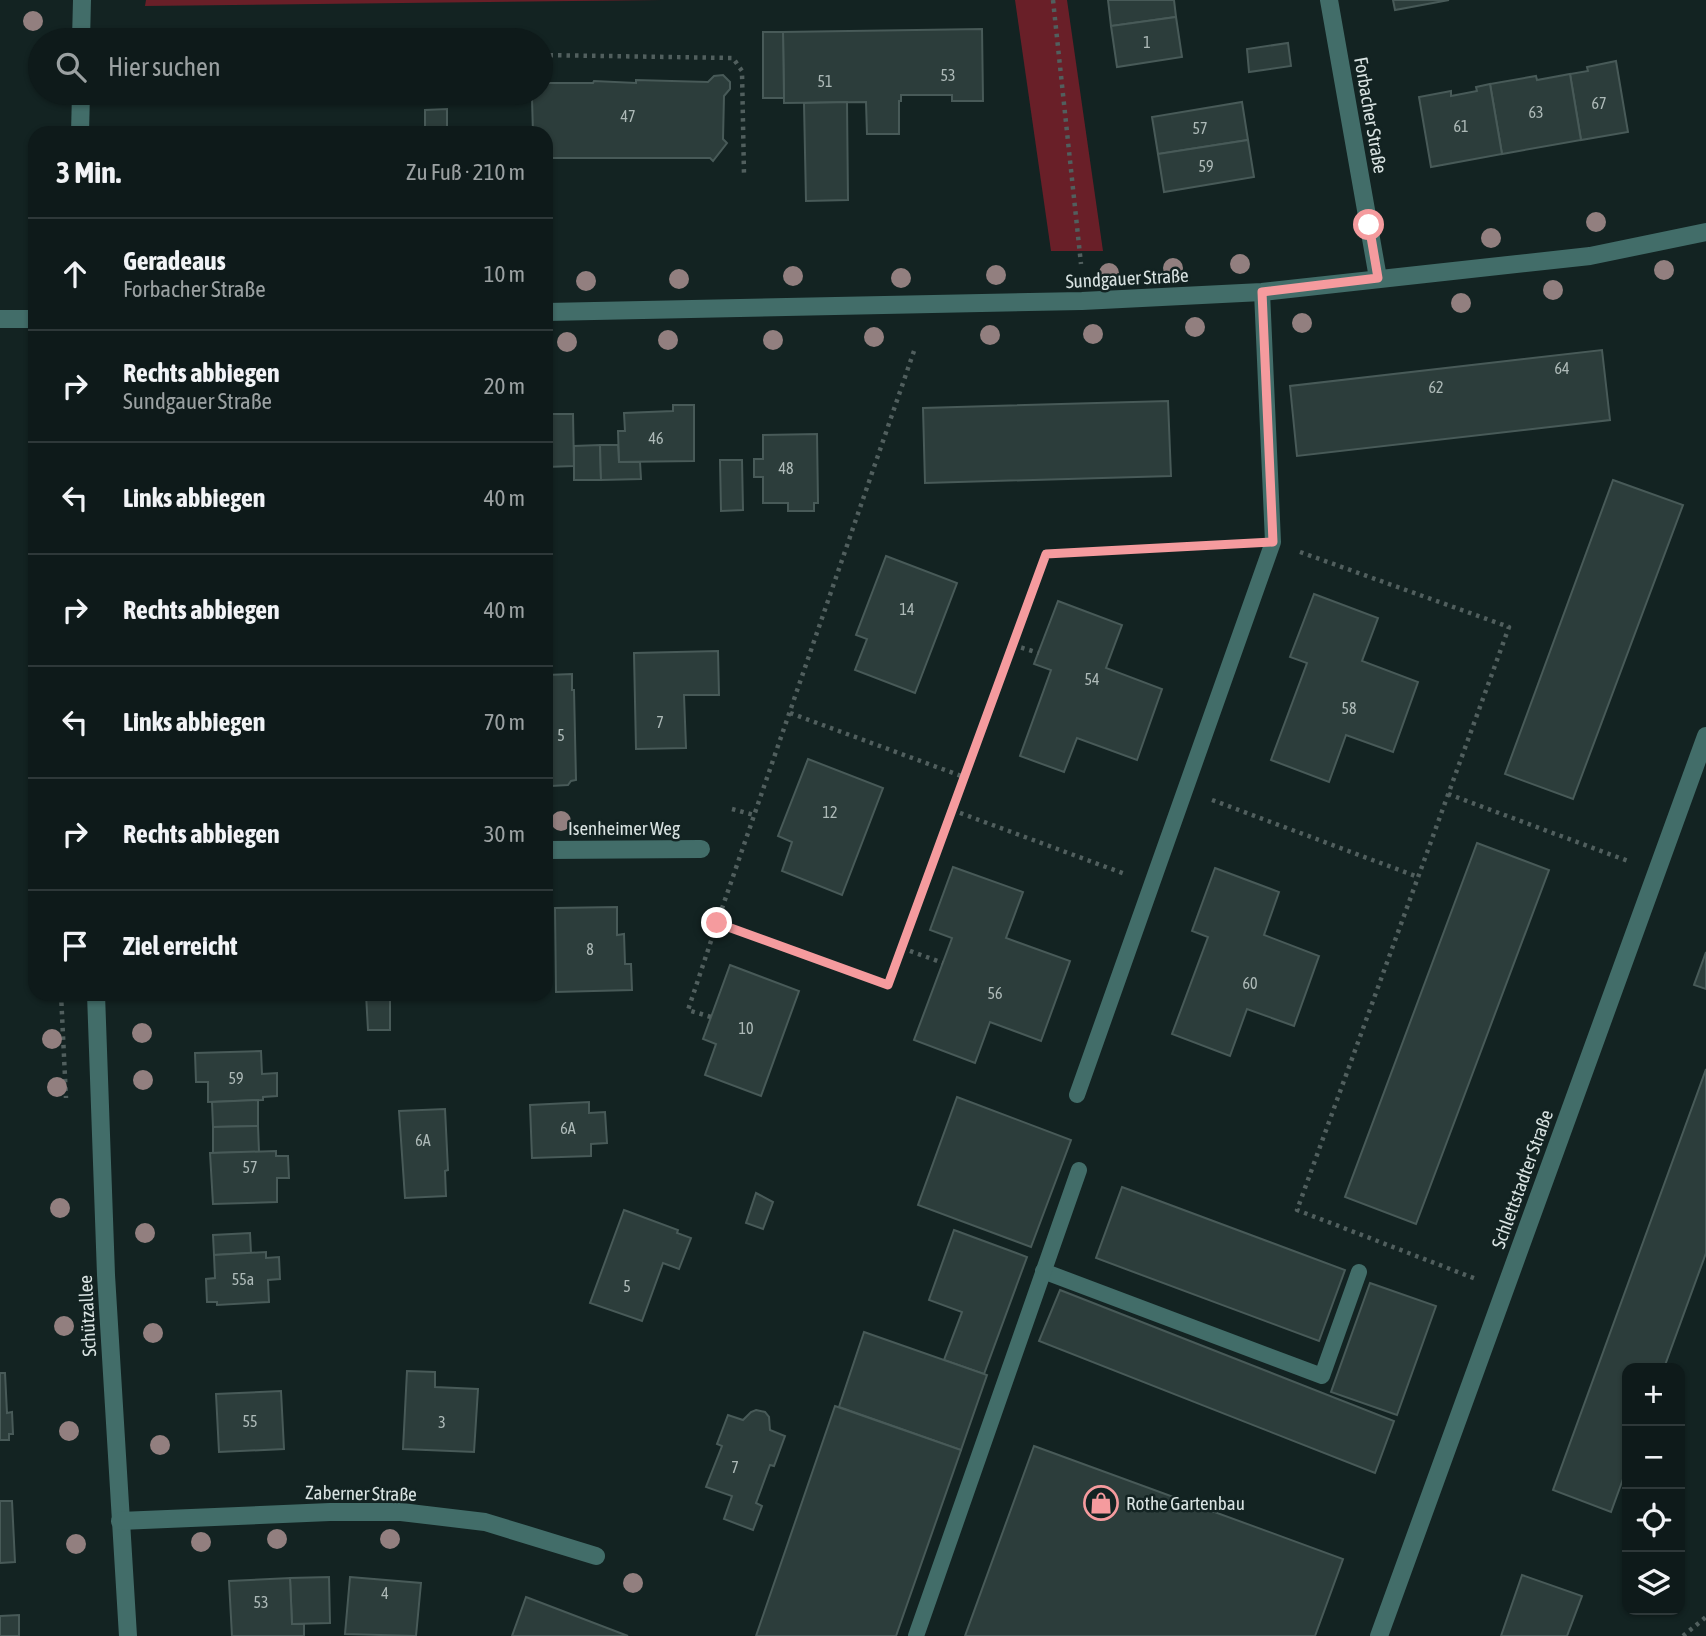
<!DOCTYPE html>
<html lang="de">
<meta charset="utf-8">
<style>
:root{--surface:#0e1a1a;--page:#172323;--text:#f1f3f6;--muted:#9ba1a2;--line:#2e3839}
body{margin:0;font-family:"Asap Condensed",sans-serif;background:var(--page);color:var(--text)}
.controls{position:absolute;right:21px;bottom:21px;display:grid;overflow:hidden;border-radius:14px;box-shadow:0 2px 5px #0004}
.controls button{width:63px;height:63px;display:grid;place-items:center;padding:0;border:0;border-bottom:2px solid var(--line);background:var(--surface);color:var(--text);font:35px sans-serif}
.stop{position:absolute;width:21px;height:21px;margin:-16px;border:5px solid #f59b9e;border-radius:50%;background:#fff}
.stop.end{background:#f59b9e;border-color:#fff;box-shadow:0 2px 7px #0008}
.list{margin:0;padding:0;list-style:none}
h2{display:flex;justify-content:space-between;align-items:center;height:91px;margin:0;padding:0 28px;font-size:30px}
h2 small{font-size:23px;font-weight:400;color:var(--muted)}
.list li{display:grid;grid-template-columns:46px 1fr auto;gap:21px;align-items:center;box-sizing:border-box;height:112px;padding:0 28px;border-top:2px solid var(--line)}
.list b{display:block;font-size:26px;white-space:nowrap}
.list p{margin:0;font-size:23px;white-space:nowrap;color:var(--muted)}
.list em{font-size:23px;font-style:normal;color:var(--muted)}
.icon{flex:none;width:38px;height:38px;fill:none;stroke:currentColor;stroke-width:2;stroke-linecap:round;stroke-linejoin:round}
.map{position:relative;flex:none;width:1706px;height:1636px;overflow:hidden}
.search{position:absolute;background:var(--surface);box-shadow:0 2px 5px #0004;left:28px;top:28px;width:525px;height:77px;display:flex;align-items:center;gap:18px;box-sizing:border-box;padding:0 24px;border-radius:38px;color:var(--muted);font-size:26px}
.panel{position:absolute;background:var(--surface);box-shadow:0 2px 5px #0004;left:28px;top:126px;width:525px;height:875px;border-radius:21px}
.map>svg:first-child{display:block}
</style>
<div class="map">
<svg width="1706" height="1636" viewBox="0 0 1706 1636">
<rect width="100%" height="100%" fill="#132322"/>
<!-- green -->
<g fill="#691f28">
<path d="M146 0H662L145 6Z"/>
<path d="M1015 0H1067L1103 251H1051Z"/>
</g>
<!-- building -->
<g fill="#2c3d3b" stroke="#485a58" stroke-width="2">
<path d="M1108 0H1174L1176 17 1111 26Z"/>
<path d="M1393 0H1449L1395 10Z"/>
<path d="M1176 17 1182 57 1117 67 1111 26Z"/>
<path d="M982 29 983 101H952V95H901V101H899V134H867L866 102 784 103 783 32Z"/>
<path d="M763 32H783L784 98H763Z"/>
<path d="M1288 43 1291 66 1249 72 1247 49Z"/>
<path d="M1616 61 1628 132 1581 140 1570 74 1588 71 1587 67Z"/>
<path d="M1570 74 1581 140 1502 154 1490 84 1536 76 1537 80Z"/>
<path d="M723 75 730 82V89L724 96 723 139 727 143 713 161 710 158H550L547 161 546 133H533L532 99 525 93H541V78L548 83H593L594 81 636 83V80L708 82 714 76Z"/>
<path d="M1490 84 1502 154 1431 167 1419 97 1451 91V96L1477 91 1476 87Z"/>
<path d="M847 102 848 200 806 201 804 103Z"/>
<path d="M1242 102 1248 140 1158 154 1152 117Z"/>
<path d="M447 109V133H425V110Z"/>
<rect x="294" y="127" width="50" height="6"/>
<path d="M1248 140 1254 177 1164 192 1158 154Z"/>
<path d="M1602 350 1610 420 1297 456 1290 386Z"/>
<path d="M1168 401 1171 476 925 483 923 408Z"/>
<path d="M673 405H694V461L619 462 618 431H625L624 413 673 411Z"/>
<path d="M546 414H573L574 466 546 467Z"/>
<path d="M817 434 818 503H814V511H788V503H763V477H754V459H763V435Z"/>
<path d="M600 445 601 480H574V446Z"/>
<path d="M600 445H618L619 462H640L641 479 601 480Z"/>
<path d="M720 460H742L743 510 721 511Z"/>
<path d="M1613 480 1683 505 1573 799 1505 774Z"/>
<path d="M886 556 957 583 915 693 855 670 867 639 856 635Z"/>
<path d="M1314 594 1378 618 1362 661 1418 682 1393 752 1346 735 1329 782 1271 760 1307 663 1290 657Z"/>
<path d="M1058 601 1122 625 1106 668 1162 689 1137 760 1077 738 1064 772 1020 756 1051 670 1034 664Z"/>
<path d="M718 651 719 695H684L686 748 636 749 634 653Z"/>
<path d="M572 674V690H574L576 780 571 781 568 785 551 786 546 781V675Z"/>
<path d="M808 759 883 788 842 895 782 871 792 842 778 836Z"/>
<path d="M1477 843 1549 870 1416 1224 1345 1197Z"/>
<path d="M953 867 1023 892 1006 938 1070 961 1041 1041 990 1022 975 1063 914 1040 952 938 930 930Z"/>
<path d="M1215 868 1279 892 1264 935 1319 956 1294 1026 1247 1009 1230 1056 1172 1034 1208 937 1192 931Z"/>
<path d="M617 907V935L624 934 625 964H631L632 990 556 992 555 908Z"/>
<path d="M1706 952V989L1694 985Z"/>
<path d="M730 965 799 991 761 1096 705 1075 716 1044 703 1039Z"/>
<path d="M366 994H386V997H390V1030H368Z"/>
<path d="M261 1051 262 1074 277 1073V1096L263 1097V1100L208 1102V1082H196L195 1053Z"/>
<path d="M1706 1069V1253L1664 1368H1627V1468L1611 1512 1553 1490Z"/>
<path d="M957 1097 1071 1140 1031 1247 918 1205Z"/>
<path d="M258 1100V1126L213 1127 212 1102Z"/>
<path d="M589 1102V1113L605 1112 607 1143 591 1144V1156L532 1158 530 1105Z"/>
<path d="M445 1109 448 1170 445 1171 446 1196 405 1198 399 1111Z"/>
<path d="M258 1126 259 1152 213 1153V1127Z"/>
<path d="M276 1151V1156H288L289 1178H277V1202L213 1204 210 1153Z"/>
<path d="M1122 1187 1345 1270 1319 1341 1096 1258Z"/>
<path d="M756 1193 773 1202 763 1229 746 1223Z"/>
<path d="M624 1210 678 1230 677 1233 691 1238 679 1269 663 1263 642 1321 590 1303Z"/>
<path d="M954 1230 1027 1257 984 1374 944 1360 962 1312 929 1300Z"/>
<path d="M250 1233 251 1253 214 1255 213 1235Z"/>
<path d="M266 1252V1258L279 1257 280 1279 268 1280 269 1302 217 1305V1302H207L206 1279 215 1278 214 1255Z"/>
<path d="M1370 1283 1436 1306 1397 1415 1331 1392Z"/>
<path d="M1060 1290 1394 1421 1375 1473 1039 1341Z"/>
<path d="M864 1332 987 1375 961 1450 839 1407Z"/>
<path d="M407 1371 435 1372V1387L478 1389 474 1452 403 1449Z"/>
<path d="M0 1373H5L7 1413 12 1412 13 1434H9V1440H0Z"/>
<path d="M281 1391 284 1449 219 1452 216 1394Z"/>
<path d="M835 1406 961 1450 896 1636H756Z"/>
<path d="M756 1410 765 1412 769 1417 770 1430 785 1436 774 1466 770 1465 756 1503 762 1506 753 1530 724 1519 732 1496 706 1487 722 1446 717 1444 728 1415 743 1420 751 1412Z"/>
<path d="M1034 1446 1343 1559 1315 1636H965Z"/>
<path d="M0 1501H12L15 1562 0 1563Z"/>
<path d="M1522 1575 1582 1596 1567 1636H1501Z"/>
<path d="M329 1577 330 1623 292 1624 290 1578Z"/>
<path d="M350 1577 421 1583 416 1636 345 1634Z"/>
<path d="M290 1578 292 1624H304V1636H232L229 1581Z"/>
<path d="M526 1597 628 1636H512Z"/>
<path d="M19 1615V1636H0V1616Z"/>
</g>
<g fill="none" stroke-linecap="round" stroke-linejoin="round">
<!-- path -->
<g stroke="#515f5e" stroke-width="4.5" stroke-dasharray="3.5 5" stroke-linecap="butt">
<path d="M1053 0 1081 264"/>
<path d="M541 55 733 58 742 71 744 175"/>
<path d="M914 351 717 923 888 985 1046 554 1241 544"/>
<path d="M1300 552 1509 627 1297 1210 1476 1279"/>
<path d="M1013 645 1039 653"/>
<path d="M790 713 964 777"/>
<path d="M1448 794 1628 861"/>
<path d="M1212 800 1418 877"/>
<path d="M732 809 754 815"/>
<path d="M952 810 1125 874"/>
<path d="M902 948 943 963"/>
<path d="M61 994 66 1098"/>
<path d="M711 1017 688 1010 717 923"/>
<path d="M1683 1636 1706 1617"/>
</g>
<!-- service -->
<g stroke="#426d69" stroke-width="16">
<path d="M1077 1095 1273 542 1262 292"/>
<path d="M1043 1271 1322 1376 1359 1272"/>
<path d="M916 1636 1079 1170"/>
</g>
<!-- minor -->
<g stroke="#426d69" stroke-width="18">
<path d="M1329 0 1378 278"/>
<path d="M81 40 82 0"/>
<path d="M80 133 81 93"/>
<path d="M546 850 701 849"/>
<path d="M96 994 106 1275 128 1636"/>
<path d="M120 1521 330 1512H401L485 1522 596 1556"/>
<path d="M1379 1636 1706 736"/>
</g>
<!-- tertiary -->
<g stroke="#426d69" stroke-width="18">
<path d="M546 312 1082 301 1262 292 1590 256 1706 232"/>
<path d="M0 319H35"/>
</g>
</g>
<!-- trees -->
<g fill="#927f7f">
<circle cx="33" cy="21" r="10"/>
<circle cx="1596" cy="222" r="10"/>
<circle cx="1491" cy="238" r="10"/>
<circle cx="1240" cy="264" r="10"/>
<circle cx="1173" cy="268" r="10"/>
<circle cx="1664" cy="270" r="10"/>
<circle cx="1109" cy="273" r="10"/>
<circle cx="996" cy="275" r="10"/>
<circle cx="793" cy="276" r="10"/>
<circle cx="901" cy="278" r="10"/>
<circle cx="679" cy="279" r="10"/>
<circle cx="586" cy="281" r="10"/>
<circle cx="1553" cy="290" r="10"/>
<circle cx="1461" cy="303" r="10"/>
<circle cx="1302" cy="323" r="10"/>
<circle cx="1195" cy="327" r="10"/>
<circle cx="1093" cy="334" r="10"/>
<circle cx="990" cy="335" r="10"/>
<circle cx="874" cy="337" r="10"/>
<circle cx="668" cy="340" r="10"/>
<circle cx="773" cy="340" r="10"/>
<circle cx="567" cy="342" r="10"/>
<circle cx="561" cy="821" r="10"/>
<circle cx="142" cy="1033" r="10"/>
<circle cx="52" cy="1039" r="10"/>
<circle cx="143" cy="1080" r="10"/>
<circle cx="57" cy="1087" r="10"/>
<circle cx="60" cy="1208" r="10"/>
<circle cx="145" cy="1233" r="10"/>
<circle cx="64" cy="1326" r="10"/>
<circle cx="153" cy="1333" r="10"/>
<circle cx="69" cy="1431" r="10"/>
<circle cx="160" cy="1445" r="10"/>
<circle cx="277" cy="1539" r="10"/>
<circle cx="390" cy="1539" r="10"/>
<circle cx="201" cy="1542" r="10"/>
<circle cx="76" cy="1544" r="10"/>
<circle cx="633" cy="1583" r="10"/>
</g>
<g fill="none" stroke-linecap="round" stroke-linejoin="round">
<!-- route -->
<path stroke="#f59b9e" stroke-width="9" d="M717 923 888 985 1046 554 1273 542 1262 292 1378 278 1369 225"/>
</g>
<!-- icons -->
<defs>
<g id="shop-ring" transform="scale(1.75)"><circle r="9.5" fill="#132322" stroke="#f59b9e" stroke-width="1.5"/><path d="M-5-2.5h2.3a2.7 3.5 0 0 1 5.4 0H5L5.5 6h-11ZM-1.5-2.5h3a1.5 2.3 0 0 0-3 0Z" fill="#f59b9e"/></g>
</defs>
<g fill-rule="evenodd">
<use href="#shop-ring" x="1101" y="1503"/>
</g>
<g text-anchor="middle" dominant-baseline="central" stroke-width="5" stroke-linejoin="round" paint-order="stroke">
<!-- number labels -->
<g font-size="16" fill="#aebab8">
<text x="1147" y="42">1</text>
<text x="948" y="75">53</text>
<text x="825" y="81">51</text>
<text x="1599" y="103">67</text>
<text x="1536" y="112">63</text>
<text x="628" y="116">47</text>
<text x="1461" y="126">61</text>
<text x="1200" y="128">57</text>
<text x="1206" y="166">59</text>
<text x="1562" y="368">64</text>
<text x="1436" y="387">62</text>
<text x="656" y="438">46</text>
<text x="786" y="468">48</text>
<text x="907" y="609">14</text>
<text x="1092" y="679">54</text>
<text x="1349" y="708">58</text>
<text x="660" y="722">7</text>
<text x="561" y="735">5</text>
<text x="830" y="812">12</text>
<text x="590" y="949">8</text>
<text x="1250" y="983">60</text>
<text x="995" y="993">56</text>
<text x="746" y="1028">10</text>
<text x="236" y="1078">59</text>
<text x="568" y="1128">6A</text>
<text x="423" y="1140">6A</text>
<text x="250" y="1167">57</text>
<text x="243" y="1279">55a</text>
<text x="627" y="1286">5</text>
<text x="250" y="1421">55</text>
<text x="442" y="1422">3</text>
<text x="735" y="1467">7</text>
<text x="385" y="1593">4</text>
<text x="261" y="1602">53</text>
</g>
<!-- street labels -->
<g font-size="19" fill="#d9e3e2" stroke="#132322">
<text transform="translate(1371 115) rotate(80)">Forbacher Straße</text>
<text transform="translate(1127 278) rotate(-3)">Sundgauer Straße</text>
<text x="624" y="828">Isenheimer Weg</text>
<text transform="translate(1522 1179) rotate(-70)">Schlettstadter Straße</text>
<text transform="translate(87 1316) rotate(-93)">Schützallee</text>
<text transform="translate(361 1493) rotate(1)">Zaberner Straße</text>
</g>
<!-- poi labels -->
<g font-size="19" fill="#d9e3e2" stroke="#132322" text-anchor="start">
<text x="1126" y="1503">Rothe Gartenbau</text>
</g>
</g>
</svg>
<div class="controls">
<button>+</button>
<button>−</button>
<button><svg class="icon" aria-label="locate" viewBox="0 0 24 24"><circle cx="12" cy="12" r="6"/><path d="M12 2v4M12 18v4M2 12h4M18 12h4"/></svg></button>
<button><svg class="icon" aria-label="layers" viewBox="0 0 24 24"><path d="M12 4l9 5-9 5-9-5zM3 14l9 5 9-5"/></svg></button>
</div>
<div class="stop" style="left:1369px;top:225px"></div>
<div class="stop end" style="left:717px;top:923px"></div>
<div class="search"><svg class="icon" aria-label="search" viewBox="0 0 24 24"><circle cx="10" cy="10" r="6"/><path d="M15 15l6 6"/></svg>Hier suchen</div>
<section class="panel">
<h2>3 Min.<small>Zu Fuß · 210 m</small></h2>
<ul class="list">
<li><svg class="icon" aria-label="ahead" viewBox="0 0 24 24"><path d="M12 20V5M6 11l6-6 6 6"/></svg><div><b>Geradeaus</b><p>Forbacher Straße</p></div><em>10 m</em></li>
<li><svg class="icon" aria-label="right" viewBox="0 0 24 24"><path d="M7 20v-9h11M14 6l5 5-5 5"/></svg><div><b>Rechts abbiegen</b><p>Sundgauer Straße</p></div><em>20 m</em></li>
<li><svg class="icon" aria-label="left" viewBox="0 0 24 24"><path d="M17 20v-9H6M10 6l-5 5 5 5"/></svg><div><b>Links abbiegen</b></div><em>40 m</em></li>
<li><svg class="icon" aria-label="right" viewBox="0 0 24 24"><path d="M7 20v-9h11M14 6l5 5-5 5"/></svg><div><b>Rechts abbiegen</b></div><em>40 m</em></li>
<li><svg class="icon" aria-label="left" viewBox="0 0 24 24"><path d="M17 20v-9H6M10 6l-5 5 5 5"/></svg><div><b>Links abbiegen</b></div><em>70 m</em></li>
<li><svg class="icon" aria-label="right" viewBox="0 0 24 24"><path d="M7 20v-9h11M14 6l5 5-5 5"/></svg><div><b>Rechts abbiegen</b></div><em>30 m</em></li>
<li><svg class="icon" aria-label="arrive" viewBox="0 0 24 24"><path d="M6 21V4h12l-3 4 3 4H6"/></svg><div><b>Ziel erreicht</b></div></li>
</ul>
</section>
</div>
